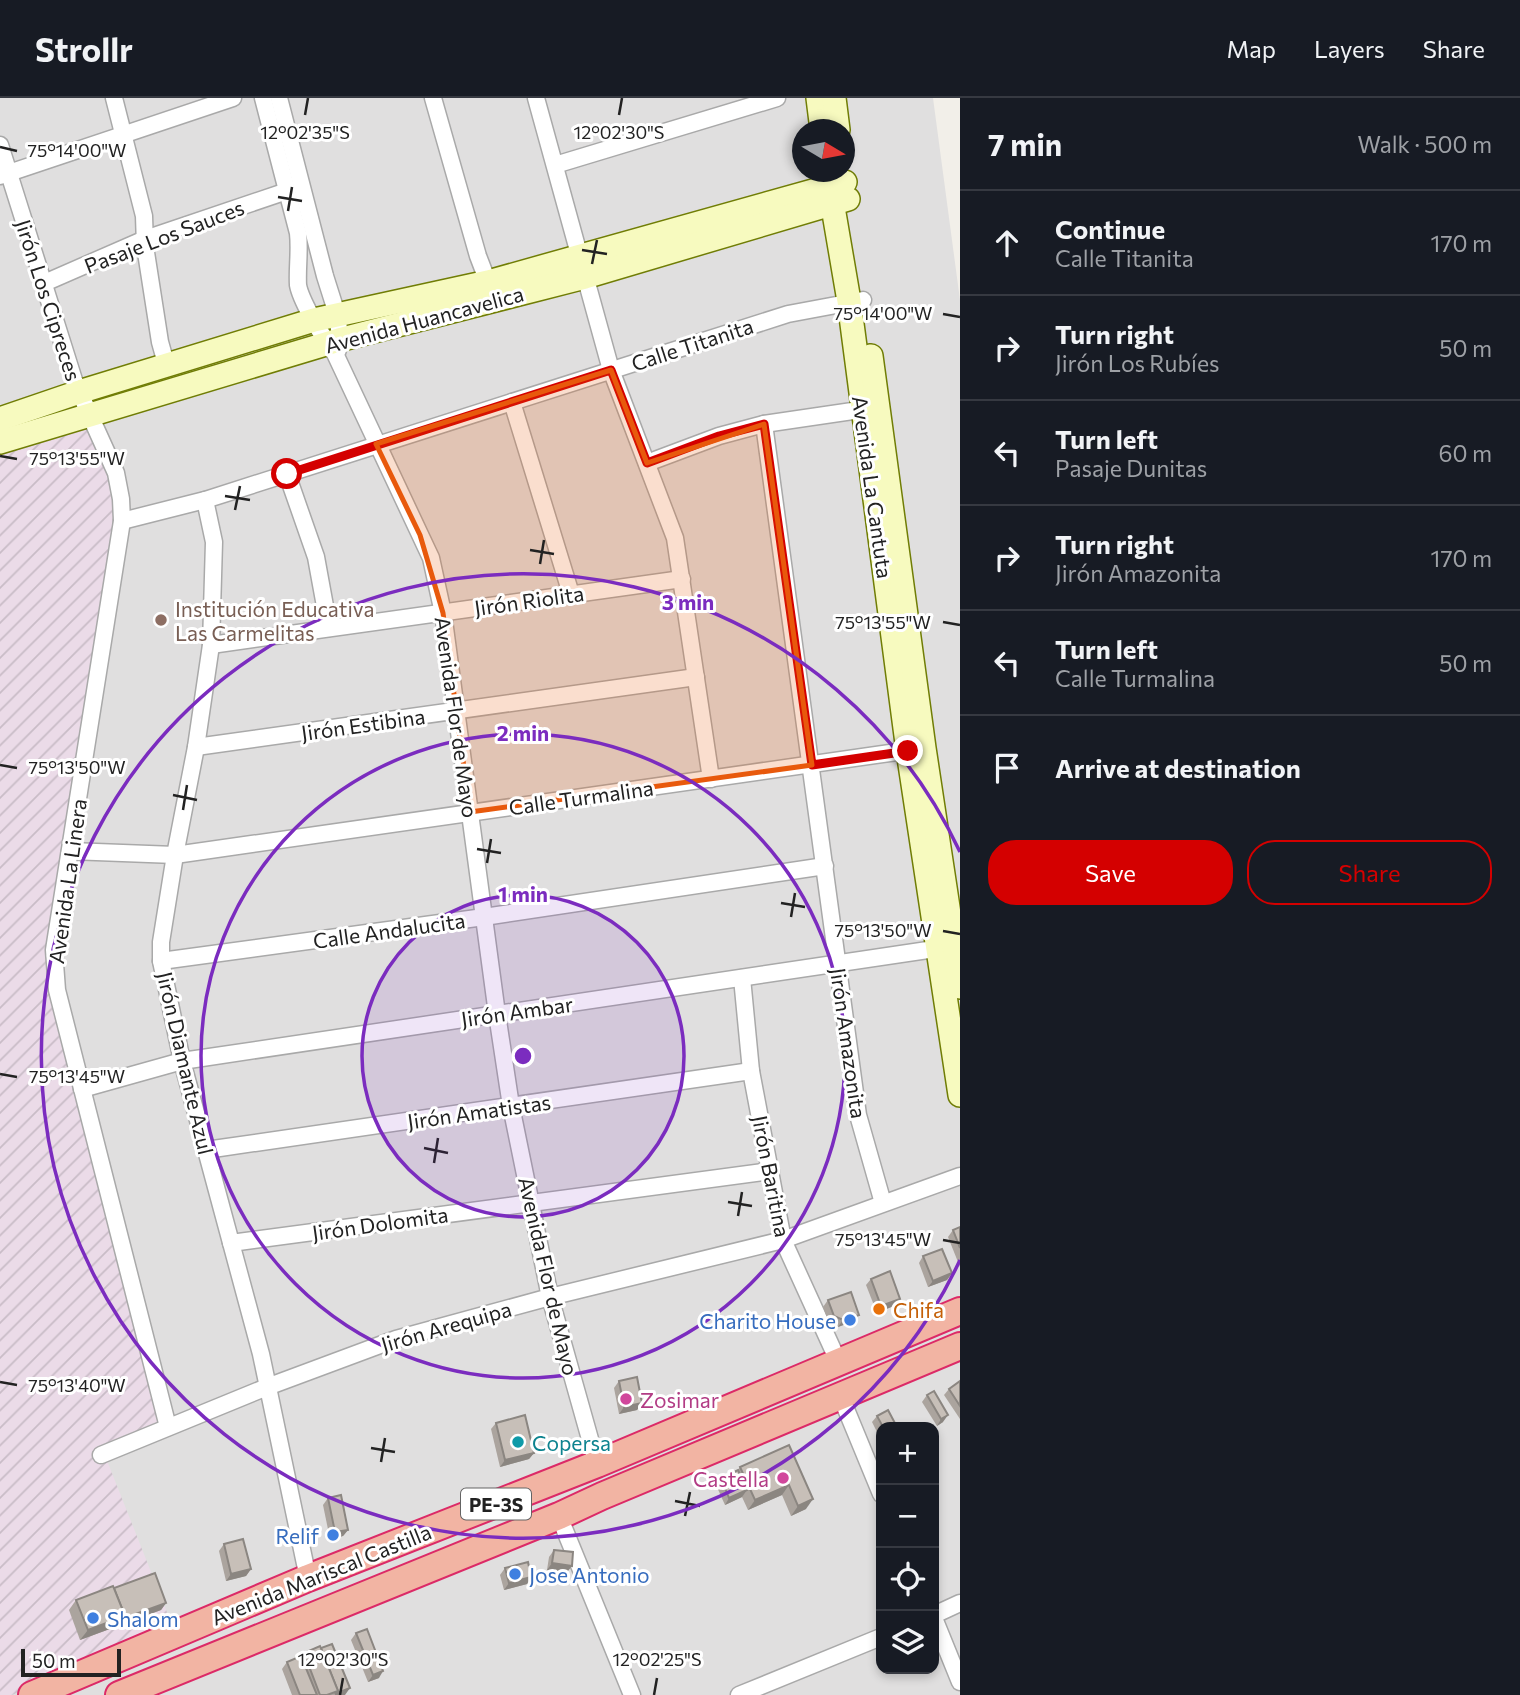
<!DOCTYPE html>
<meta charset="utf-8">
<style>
:root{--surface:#171b24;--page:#20242c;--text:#f1f3f6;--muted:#9ea1a6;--line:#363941;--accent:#d40000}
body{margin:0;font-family:Commissioner,sans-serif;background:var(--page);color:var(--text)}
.controls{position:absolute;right:21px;bottom:21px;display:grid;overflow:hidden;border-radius:14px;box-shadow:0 4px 10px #0003}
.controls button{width:63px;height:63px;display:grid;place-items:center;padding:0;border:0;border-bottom:2px solid var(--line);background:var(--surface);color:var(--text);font:35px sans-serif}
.compass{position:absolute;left:792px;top:21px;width:63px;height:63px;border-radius:50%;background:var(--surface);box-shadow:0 4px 10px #0003;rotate:100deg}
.scale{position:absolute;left:21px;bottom:18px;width:100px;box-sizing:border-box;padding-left:7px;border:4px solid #222;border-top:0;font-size:19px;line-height:24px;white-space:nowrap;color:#222;-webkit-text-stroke:5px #fff;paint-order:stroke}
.stop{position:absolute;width:21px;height:21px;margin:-16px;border:5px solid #d40000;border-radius:50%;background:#fff}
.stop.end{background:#d40000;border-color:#fff;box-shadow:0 2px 7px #0008}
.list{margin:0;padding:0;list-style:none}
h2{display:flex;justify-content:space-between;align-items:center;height:91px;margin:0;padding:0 28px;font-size:30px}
h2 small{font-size:23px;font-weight:400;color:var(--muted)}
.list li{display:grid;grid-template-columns:46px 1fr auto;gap:21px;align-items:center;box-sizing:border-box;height:105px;padding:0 28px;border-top:2px solid var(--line)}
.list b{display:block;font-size:26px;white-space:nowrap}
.list p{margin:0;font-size:23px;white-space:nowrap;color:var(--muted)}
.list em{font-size:23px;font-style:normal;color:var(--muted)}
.actions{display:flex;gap:14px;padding:21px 28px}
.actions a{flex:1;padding:16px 0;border:2px solid var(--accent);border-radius:28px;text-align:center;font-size:24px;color:var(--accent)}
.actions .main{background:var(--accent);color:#fff}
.icon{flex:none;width:38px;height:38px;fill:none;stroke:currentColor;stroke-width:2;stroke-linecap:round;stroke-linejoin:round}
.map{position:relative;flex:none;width:960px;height:1597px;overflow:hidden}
header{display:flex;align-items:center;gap:42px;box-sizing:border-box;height:98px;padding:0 35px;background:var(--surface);border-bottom:2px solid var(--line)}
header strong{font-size:33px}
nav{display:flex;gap:38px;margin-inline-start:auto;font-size:24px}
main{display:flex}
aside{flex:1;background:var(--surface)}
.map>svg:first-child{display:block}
</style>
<header>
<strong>Strollr</strong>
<nav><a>Map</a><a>Layers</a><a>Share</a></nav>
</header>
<main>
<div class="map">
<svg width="960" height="1597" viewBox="0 0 960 1597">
<defs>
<pattern id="industrial-furrows" width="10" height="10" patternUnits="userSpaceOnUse" patternTransform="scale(1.75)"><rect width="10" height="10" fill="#ebdbe8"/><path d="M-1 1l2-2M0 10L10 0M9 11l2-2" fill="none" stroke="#c9bcc7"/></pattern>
</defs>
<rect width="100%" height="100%" fill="#f2efe9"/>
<!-- residential -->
<path fill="#e0dfdf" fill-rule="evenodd" d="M0 0H933L960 202V1597H0ZM802 32H844V74H802ZM881 1329H934V1571H881Z"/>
<!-- industrial -->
<path fill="url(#industrial-furrows)" d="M90 321 105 365 116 427 48 853 162 1326 106 1360 172 1527 12 1597H0V349Z"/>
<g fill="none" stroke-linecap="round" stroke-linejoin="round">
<!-- minor casing -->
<g stroke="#a9a9a9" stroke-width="19">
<g id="minor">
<path d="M114 0 144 118 145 148 160 244 167 269"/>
<path d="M263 0 298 135C300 153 297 170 298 187 300 199 320 238 330 245L431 460 443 515 497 916 511 1008 550 1199 597 1366"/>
<path d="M279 0 325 178 337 216 340 239 338 252"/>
<path d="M433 0 478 158 491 192"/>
<path d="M536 0 611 272 675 440 711 681"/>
<path d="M0 47 74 282 116 375 121 401 122 423 54 852 57 892 168 1329"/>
<path d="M555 67 777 0"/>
<path d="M0 78 233 0"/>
<path d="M42 186 145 141 287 93"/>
<path d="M512 304 571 496"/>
<path d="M764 326 858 1017 883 1105"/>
<path d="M647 365 719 338 764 326 873 310"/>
<path d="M287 376 316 459 329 530"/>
<path d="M205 402 214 444 211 547 196 649 175 757 161 844V863L182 963 261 1256 308 1480"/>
<path d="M122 423 205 402 788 216 863 202"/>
<path d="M211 547 682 481"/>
<path d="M196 649 696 579"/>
<path d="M70 753 175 757 918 651"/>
<path d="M161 863 484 819 825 768"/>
<path d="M742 880 751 973 783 1142 839 1265"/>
<path d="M82 991 182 963 948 849"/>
<path d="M206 1052 751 973"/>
<path d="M231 1145 771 1073"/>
<path d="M841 1299 881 1396"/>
<path d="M101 1357 267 1289 396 1241 550 1199 783 1142 960 1078"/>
<path d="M559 1418 632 1597"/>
<path d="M934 1517 960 1505"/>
<path d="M934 1520 960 1584"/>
<path d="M739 1597 881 1539"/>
</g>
</g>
<!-- secondary casing -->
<g stroke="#707d05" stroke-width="26">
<g id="secondary">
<path d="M818 0 822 32"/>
<path d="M834 0 838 32"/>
<path d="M827 74 849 203 908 653 960 997"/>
<path d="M871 258 924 650 960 889"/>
<path d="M0 321 79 294 314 222 488 184 845 84"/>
<path d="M0 344 339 242 585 179 848 101"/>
</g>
</g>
<!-- trunk casing -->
<g stroke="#dc2a67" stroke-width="30">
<g id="trunk">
<path d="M32 1597 308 1480 597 1366 960 1213"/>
<path d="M119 1597 559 1418 602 1398 960 1248"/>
</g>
</g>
<!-- minor -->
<use href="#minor" stroke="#fff" stroke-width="16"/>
<!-- secondary -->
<use href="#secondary" stroke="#f7fabf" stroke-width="23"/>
<!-- trunk -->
<use href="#trunk" stroke="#f2b4a3" stroke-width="26"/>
</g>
<!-- wall -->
<g fill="#aba49e">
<path d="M960 1129V1169L948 1139 953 1132Z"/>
<path d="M923 1158 952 1175 947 1182 928 1189 919 1165Z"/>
<path d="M871 1181 900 1201 896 1207 877 1215 866 1187Z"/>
<path d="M828 1202 854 1223 838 1229 829 1225 823 1209Z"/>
<path d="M619 1283 642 1305 637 1312 619 1316 614 1290Z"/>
<path d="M960 1283V1321L944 1297 949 1291Z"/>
<path d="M927 1297 943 1324 937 1328 922 1304Z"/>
<path d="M877 1318 897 1329H881V1342L872 1324Z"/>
<path d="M496 1325 534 1355 529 1361 500 1369 491 1331Z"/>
<path d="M789 1347 806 1411 791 1418 782 1397 748 1412 742 1399 725 1407 716 1387 721 1380 738 1372 740 1369Z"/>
<path d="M328 1400 348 1432 343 1438 330 1441 323 1407Z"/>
<path d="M224 1446 251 1471 246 1478 226 1483 219 1453Z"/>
<path d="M554 1452 572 1468 567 1474 547 1472 549 1459Z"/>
<path d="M505 1470 531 1479 527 1486 504 1492 500 1477Z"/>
<path d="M114 1490 166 1505 161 1512 80 1542 69 1512 76 1502Z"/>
<path d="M356 1535 379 1580 368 1584 351 1542Z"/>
<path d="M304 1555 345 1597H292L282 1571 287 1564 301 1558Z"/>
</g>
<!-- shaded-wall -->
<g fill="#8b8681">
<path d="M952 1175 947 1182 928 1189 933 1183Z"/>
<path d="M900 1201 896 1207 877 1215 881 1208Z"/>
<path d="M859 1217 854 1223 838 1229 843 1222Z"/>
<path d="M642 1305 637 1312 619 1316 624 1309Z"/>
<path d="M948 1317 943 1324 937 1328 941 1321Z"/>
<path d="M534 1355 529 1361 500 1369 505 1362Z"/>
<path d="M789 1387 782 1397 748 1412 755 1402Z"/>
<path d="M747 1392 742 1399 725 1407 729 1400Z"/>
<path d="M813 1401 806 1411 791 1418 798 1408Z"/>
<path d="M348 1432 343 1438 330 1441 335 1434Z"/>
<path d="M552 1465 572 1468 567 1474 547 1472Z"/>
<path d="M251 1471 246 1478 226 1483 231 1476Z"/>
<path d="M531 1479 527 1486 504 1492 509 1485Z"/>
<path d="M166 1505 161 1512 80 1542 88 1532 125 1518Z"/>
<path d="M383 1573 379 1580 368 1584 373 1577Z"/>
<path d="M350 1590 345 1597H335V1596Z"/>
</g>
<!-- building -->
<g fill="#c7bfb8" stroke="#8b8681" stroke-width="2">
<path d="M960 1129V1150L953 1132Z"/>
<path d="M942 1151 952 1175 933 1183 923 1158Z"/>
<path d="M890 1173 900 1201 881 1208 871 1181Z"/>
<path d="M851 1194 859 1217 843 1222 834 1218 828 1202Z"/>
<path d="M637 1279 642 1305 624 1309 619 1283Z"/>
<path d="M960 1283V1308L949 1291Z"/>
<path d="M934 1293 948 1317 941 1321 927 1297Z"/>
<path d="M888 1312 897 1329H883L877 1318Z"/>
<path d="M525 1317 534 1355 505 1362 496 1325Z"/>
<path d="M789 1347 813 1401 798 1408 789 1387 755 1402 740 1369Z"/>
<path d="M738 1372 747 1392 729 1400 721 1380Z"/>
<path d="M341 1397 348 1432 335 1434 328 1400Z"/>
<path d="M243 1441 251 1471 231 1476 224 1446Z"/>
<path d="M554 1452 573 1454 572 1468 552 1465Z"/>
<path d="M528 1464 531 1479 509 1485 505 1470Z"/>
<path d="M155 1475 166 1505 122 1521 125 1518 114 1490Z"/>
<path d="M113 1488 125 1518 88 1532 76 1502Z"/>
<path d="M367 1531 383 1573 373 1577 356 1535Z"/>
<path d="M332 1546 350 1590 335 1596 338 1593 321 1550Z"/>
<path d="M320 1548 338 1593 327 1597H320L304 1555Z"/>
<path d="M301 1558 317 1597H300L287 1564Z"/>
</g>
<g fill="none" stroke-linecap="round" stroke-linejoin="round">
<!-- route -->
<path stroke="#d40000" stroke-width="9" d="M287 376 611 272 647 365 719 338 764 326 812 667 908 653"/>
</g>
<!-- marked area -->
<path fill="#e8590c" fill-opacity="0.2" stroke="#e8590c" stroke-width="5" stroke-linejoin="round" d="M611 272 647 365 764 326 812 667 470 714 443 515 420 437 376 346Z"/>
<!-- ticks -->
<path fill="none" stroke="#222" stroke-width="2.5" d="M305 17 308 0M619 17 622 0M0 49 17 53M278 99 302 103M288 113 292 89M582 152 607 156M592 166 597 142M943 216 960 219M0 358 17 361M225 398 250 402M235 412 240 388M530 452 554 456M540 466 544 442M943 524 960 527M0 667 17 670M173 697 197 702M183 712 187 687M477 751 501 755M487 765 491 741M781 805 805 809M791 819 795 795M943 833 960 836M0 976 17 979M424 1050 448 1055M434 1065 438 1040M728 1104 752 1108M738 1118 742 1094M943 1142 960 1145M0 1284 17 1287M371 1350 395 1354M381 1364 385 1340M675 1403 700 1408M685 1418 690 1394M340 1597 343 1580M654 1597 657 1580"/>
<!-- distance rings -->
<circle cx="523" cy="958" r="161" fill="#7b2cbf" fill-opacity=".12"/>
<g fill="none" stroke="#7b2cbf" stroke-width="3.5">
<circle cx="523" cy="958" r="161"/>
<circle cx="523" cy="958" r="322"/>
<path d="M960 1162A482 482 0 1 1 960 754"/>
</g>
<!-- markers -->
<circle fill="#8d6e63" stroke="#fff" stroke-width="2.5" cx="161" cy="522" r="7"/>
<circle fill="#e8710a" stroke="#fff" stroke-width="2.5" cx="879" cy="1211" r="7"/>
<g fill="#3f7fe0" stroke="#fff" stroke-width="2.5">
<circle cx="850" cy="1222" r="7"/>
<circle cx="333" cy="1437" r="7"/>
<circle cx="515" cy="1476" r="7"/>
<circle cx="93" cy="1520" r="7"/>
</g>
<g fill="#d1479c" stroke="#fff" stroke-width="2.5">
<circle cx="626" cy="1301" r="7"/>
<circle cx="783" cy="1380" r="7"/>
</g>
<circle fill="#0f9aa8" stroke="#fff" stroke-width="2.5" cx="518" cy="1344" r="7"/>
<g text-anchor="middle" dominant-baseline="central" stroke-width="6" stroke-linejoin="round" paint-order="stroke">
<!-- shield labels -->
<rect fill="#fff" stroke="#646464" stroke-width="2" x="461" y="1390.5" width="70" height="31" rx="5"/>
<g font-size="19" font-weight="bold" fill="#222">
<text x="496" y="1406">PE-3S</text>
</g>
<!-- street labels -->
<g font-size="21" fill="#222" stroke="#fff">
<text transform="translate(164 138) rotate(-21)">Pasaje Los Sauces</text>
<text transform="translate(49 202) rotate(72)">Jirón Los Cipreces</text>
<text transform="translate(424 221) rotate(-15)">Avenida Huancavelica</text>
<text transform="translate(692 246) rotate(-18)">Calle Titanita</text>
<text transform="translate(873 389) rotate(82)">Avenida La Cantuta</text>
<text transform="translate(529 502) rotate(-8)">Jirón Riolita</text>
<text transform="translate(457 619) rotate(82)">Avenida Flor de Mayo</text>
<text transform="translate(363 626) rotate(-8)">Jirón Estibina</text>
<text transform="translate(581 699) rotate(-8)">Calle Turmalina</text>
<text transform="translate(67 783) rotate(-82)">Avenida La Linera</text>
<text transform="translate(389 832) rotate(-8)">Calle Andalucita</text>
<text transform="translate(517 913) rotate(-8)">Jirón Ambar</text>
<text transform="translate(849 945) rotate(82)">Jirón Amazonita</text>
<text transform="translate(186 965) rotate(77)">Jirón Diamante Azul</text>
<text transform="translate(479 1013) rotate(-8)">Jirón Amatistas</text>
<text transform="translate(772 1078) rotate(79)">Jirón Baritina</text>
<text transform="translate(380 1125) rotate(-8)">Jirón Dolomita</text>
<text transform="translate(549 1178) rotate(77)">Avenida Flor de Mayo</text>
<text transform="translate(446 1228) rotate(-16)">Jirón Arequipa</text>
<text transform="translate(321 1476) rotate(-22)">Avenida Mariscal Castilla</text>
</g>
<!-- education labels -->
<g font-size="21" fill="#785e54" stroke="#fff" text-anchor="start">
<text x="175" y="510">Institución Educativa<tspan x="175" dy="24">Las Carmelitas</tspan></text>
</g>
<!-- food labels -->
<g font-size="21" fill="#c56008" stroke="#fff" text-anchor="start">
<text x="893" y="1211">Chifa</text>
</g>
<!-- shop labels -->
<g font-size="21" fill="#366cbe" stroke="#fff" text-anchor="end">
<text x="836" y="1222">Charito House</text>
<text x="319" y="1437">Relif</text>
<text x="529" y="1476" text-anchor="start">Jose Antonio</text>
<text x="107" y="1520" text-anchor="start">Shalom</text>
</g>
<!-- hotel labels -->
<g font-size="21" fill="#b23c85" stroke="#fff" text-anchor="start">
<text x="640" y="1301">Zosimar</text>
<text x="769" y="1380" text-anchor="end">Castella</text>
</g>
<!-- culture labels -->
<g font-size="21" fill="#0d838f" stroke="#fff" text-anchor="start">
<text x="532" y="1344">Copersa</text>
</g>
</g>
<g font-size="18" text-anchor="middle" fill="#222" stroke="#fff" stroke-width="6" stroke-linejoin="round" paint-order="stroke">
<text x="305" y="41">12°02'35"S</text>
<text x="619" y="41">12°02'30"S</text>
<text x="77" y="59">75°14'00"W</text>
<text x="883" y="222">75°14'00"W</text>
<text x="77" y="367">75°13'55"W</text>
<text x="883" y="531">75°13'55"W</text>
<text x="77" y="676">75°13'50"W</text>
<text x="883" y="839">75°13'50"W</text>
<text x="77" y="985">75°13'45"W</text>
<text x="883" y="1148">75°13'45"W</text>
<text x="77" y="1294">75°13'40"W</text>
<text x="343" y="1568">12°02'30"S</text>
<text x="657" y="1568">12°02'25"S</text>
</g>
<circle cx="523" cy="958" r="10" fill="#7b2cbf" stroke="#fff" stroke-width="3.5"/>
<g font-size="21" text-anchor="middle" font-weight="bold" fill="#7b2cbf" stroke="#fff" stroke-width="6" stroke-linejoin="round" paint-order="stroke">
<text x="688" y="512">3 min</text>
<text x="523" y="643">2 min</text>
<text x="523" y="804">1 min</text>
</g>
</svg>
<div class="controls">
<button>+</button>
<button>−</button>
<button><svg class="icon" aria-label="locate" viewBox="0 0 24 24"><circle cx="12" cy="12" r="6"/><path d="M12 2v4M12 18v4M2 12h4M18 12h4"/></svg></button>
<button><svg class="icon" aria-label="layers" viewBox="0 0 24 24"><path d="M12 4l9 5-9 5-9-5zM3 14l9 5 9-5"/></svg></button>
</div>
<svg class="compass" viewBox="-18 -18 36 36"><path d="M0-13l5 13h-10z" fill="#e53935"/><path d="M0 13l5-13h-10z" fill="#9ea1a6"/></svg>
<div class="scale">50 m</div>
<div class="stop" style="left:287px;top:376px"></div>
<div class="stop end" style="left:908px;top:653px"></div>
</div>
<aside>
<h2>7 min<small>Walk · 500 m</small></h2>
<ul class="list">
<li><svg class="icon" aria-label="ahead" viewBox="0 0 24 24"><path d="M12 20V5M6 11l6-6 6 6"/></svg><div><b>Continue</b><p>Calle Titanita</p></div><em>170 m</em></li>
<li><svg class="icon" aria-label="right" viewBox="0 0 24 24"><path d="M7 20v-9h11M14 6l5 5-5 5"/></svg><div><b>Turn right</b><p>Jirón Los Rubíes</p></div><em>50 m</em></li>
<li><svg class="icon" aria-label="left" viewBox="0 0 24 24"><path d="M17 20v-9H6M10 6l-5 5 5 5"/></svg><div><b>Turn left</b><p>Pasaje Dunitas</p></div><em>60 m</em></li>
<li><svg class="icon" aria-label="right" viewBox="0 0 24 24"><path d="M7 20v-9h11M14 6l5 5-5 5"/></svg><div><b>Turn right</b><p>Jirón Amazonita</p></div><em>170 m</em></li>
<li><svg class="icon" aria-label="left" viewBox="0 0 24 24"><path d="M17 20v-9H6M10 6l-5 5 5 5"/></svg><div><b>Turn left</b><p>Calle Turmalina</p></div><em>50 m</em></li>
<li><svg class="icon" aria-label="arrive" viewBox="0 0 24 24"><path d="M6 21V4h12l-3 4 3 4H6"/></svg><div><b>Arrive at destination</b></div></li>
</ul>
<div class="actions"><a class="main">Save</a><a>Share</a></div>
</aside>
</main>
